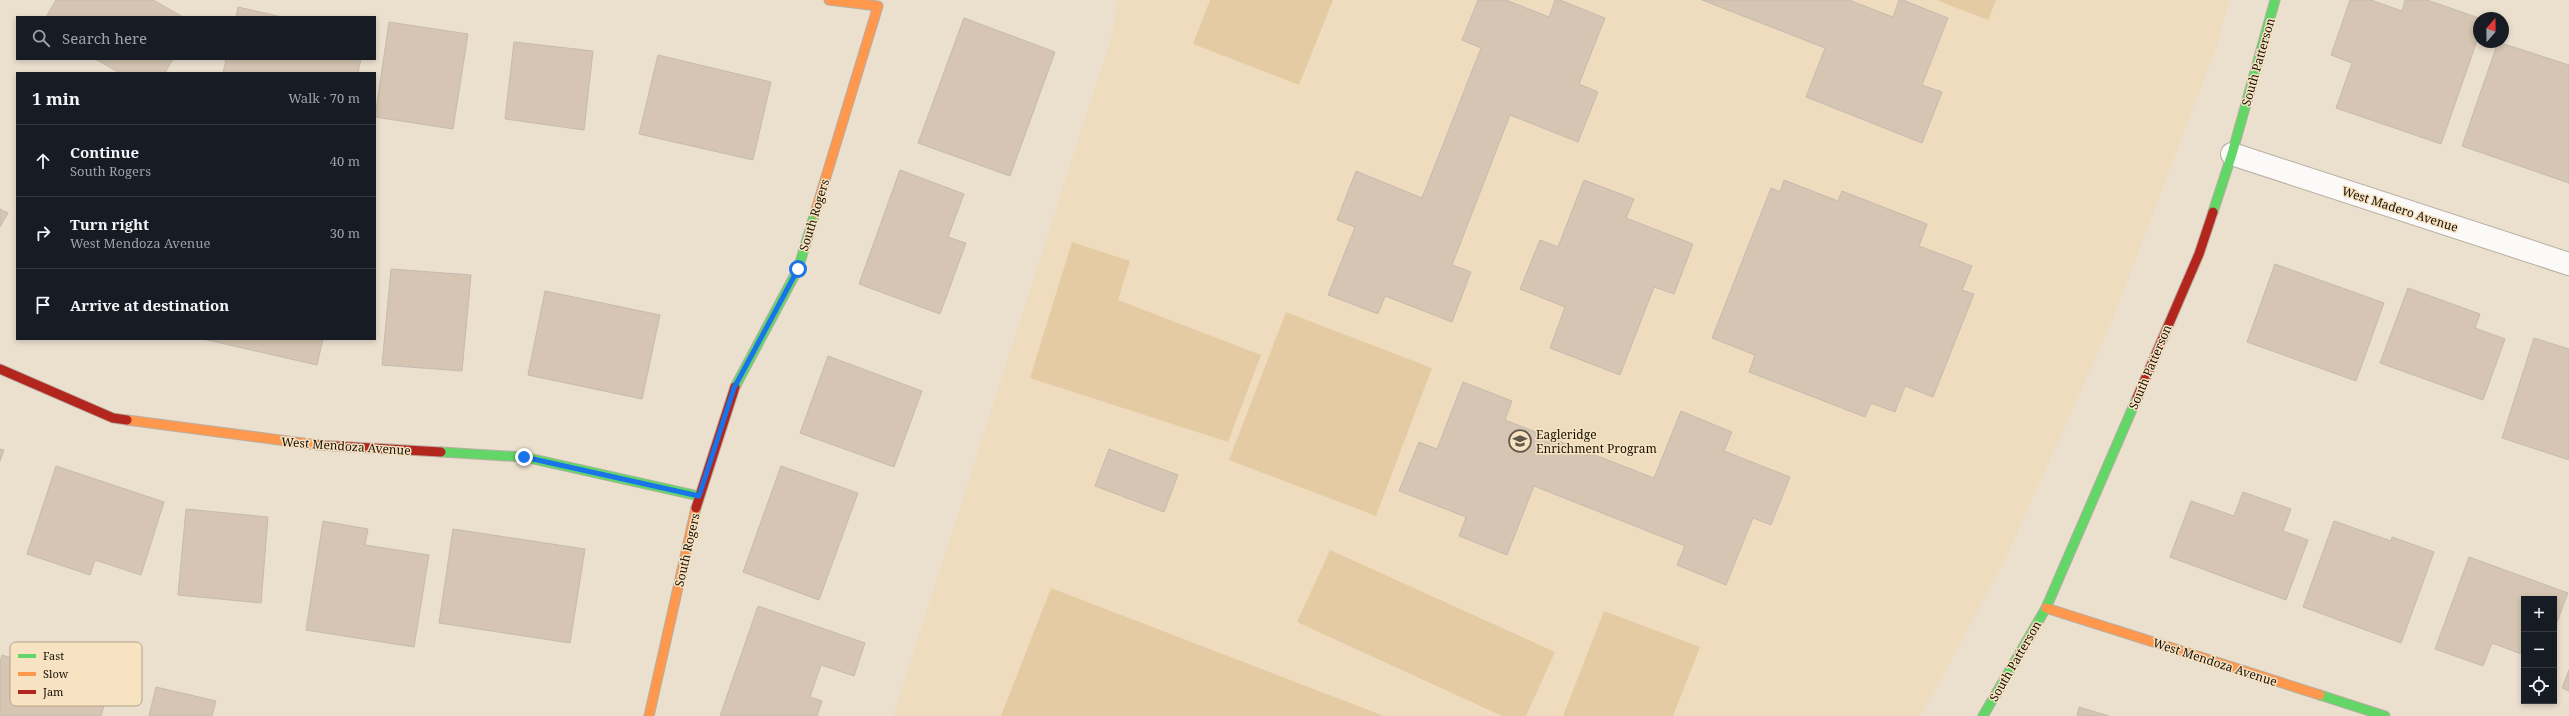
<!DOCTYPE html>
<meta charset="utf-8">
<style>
:root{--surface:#171b24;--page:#20242c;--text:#f1f3f6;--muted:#9ea1a6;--line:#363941}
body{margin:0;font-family:"Noto Serif",serif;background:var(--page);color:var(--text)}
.controls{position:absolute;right:12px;bottom:12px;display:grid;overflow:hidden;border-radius:0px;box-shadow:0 2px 6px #0003}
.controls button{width:36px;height:36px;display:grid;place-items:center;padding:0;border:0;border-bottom:1px solid var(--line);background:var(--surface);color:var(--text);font:20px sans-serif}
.compass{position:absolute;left:2473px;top:12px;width:36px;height:36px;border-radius:50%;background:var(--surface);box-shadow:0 2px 6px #0003;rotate:20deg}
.stop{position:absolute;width:12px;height:12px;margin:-9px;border:3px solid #1a73e8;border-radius:50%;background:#fff}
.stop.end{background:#1a73e8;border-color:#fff;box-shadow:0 1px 4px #0008}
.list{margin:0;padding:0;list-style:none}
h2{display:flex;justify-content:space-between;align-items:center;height:52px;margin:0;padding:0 16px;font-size:17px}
h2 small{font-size:13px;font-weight:400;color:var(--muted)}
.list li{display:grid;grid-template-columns:26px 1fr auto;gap:12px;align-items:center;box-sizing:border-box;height:72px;padding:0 16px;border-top:1px solid var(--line)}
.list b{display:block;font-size:15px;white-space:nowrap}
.list p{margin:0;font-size:13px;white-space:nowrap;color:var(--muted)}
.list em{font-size:13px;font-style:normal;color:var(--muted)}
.icon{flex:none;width:22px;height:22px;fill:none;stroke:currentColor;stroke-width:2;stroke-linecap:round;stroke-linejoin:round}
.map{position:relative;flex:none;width:2569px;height:716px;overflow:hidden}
.search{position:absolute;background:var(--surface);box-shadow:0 2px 6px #0003;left:16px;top:16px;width:360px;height:44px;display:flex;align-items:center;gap:10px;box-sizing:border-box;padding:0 14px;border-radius:0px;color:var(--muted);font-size:15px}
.panel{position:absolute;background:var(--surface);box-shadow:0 2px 6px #0003;left:16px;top:72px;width:360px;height:268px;border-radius:0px}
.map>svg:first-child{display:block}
</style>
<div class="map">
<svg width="2569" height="716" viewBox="0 0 2569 716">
<rect width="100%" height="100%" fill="#ebdfce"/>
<!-- built -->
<path fill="#efdcbf" d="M1117 0H2230L2216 48 2113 319 2004 562 1921 716H893L1113 32Z"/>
<!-- green -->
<g fill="#e4cba3">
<path d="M1210 0H1333L1299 85 1193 44Z"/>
<path d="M1936 0H1996L1988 20Z"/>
<path d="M1072 242 1130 261 1118 300 1261 355 1228 442 1030 378Z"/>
<path d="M1286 312 1432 368 1376 516 1229 460Z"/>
<path d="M1330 550 1555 652 1526 716H1502L1297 622Z"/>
<path d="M1051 588 1384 716H1001Z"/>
<path d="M1604 611 1700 647 1673 716H1563Z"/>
</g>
<!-- building -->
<g fill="#d5c5b2" stroke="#c5bbaf">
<path d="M56 0H153L183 17H46Z"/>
<path d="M1478 0H1506L1549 17 1555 0H1560L1605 18 1579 84 1598 92 1578 142 1510 115 1452 265 1471 272 1452 322 1385 296 1378 314 1328 295 1355 227 1337 220 1356 171 1422 198 1481 48 1462 40Z"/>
<path d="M1702 0H1849L1893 17 1899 0H1903L1948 18 1922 85 1942 92 1922 143 1806 97 1825 48Z"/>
<path d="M2350 0H2371L2402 11 2405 0H2427L2479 18V35L2441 144 2336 108 2352 63 2331 55Z"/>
<path d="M238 7 282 17H236Z"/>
<path d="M964 18 1055 52 1010 176 918 143Z"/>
<path d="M389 22 468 34 453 129 375 117Z"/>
<path d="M514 42 593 51 584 130 505 119Z"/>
<path d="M2498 42 2569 65V183L2462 146Z"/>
<path d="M658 55 771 82 753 160 639 134Z"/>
<path d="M95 59H173L165 73H120Z"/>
<path d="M226 59H361L358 73H223Z"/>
<path d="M900 170 964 194 948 237 966 243 940 314 859 284Z"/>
<path d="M1584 180 1634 199 1626 218 1693 244 1674 294 1654 287 1620 375 1550 348 1565 307 1520 289 1540 240 1558 247Z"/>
<path d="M1784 180 1838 201 1842 191 1927 224 1919 246 1972 266 1962 290 1974 294 1933 397 1905 386 1895 412 1871 403 1865 417 1749 372 1755 355 1712 338 1771 188 1780 192Z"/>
<path d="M0 209 8 213 0 227Z"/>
<path d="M2275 264 2384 303 2356 381 2247 342Z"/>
<path d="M391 269 471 275 462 371 382 365Z"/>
<path d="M2408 288 2480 314 2475 328 2505 339 2483 400 2380 363Z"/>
<path d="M545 291 660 315 642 399 528 375Z"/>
<path d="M2534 338 2569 349V460L2502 438Z"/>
<path d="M203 339H323L317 365Z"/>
<path d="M828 356 922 391 894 467 800 433Z"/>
<path d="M1463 382 1512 401 1505 420 1654 478 1681 411 1732 432 1724 451 1790 477 1771 525 1753 518 1726 585 1677 565 1685 546 1534 486 1507 555 1459 536 1466 517 1399 491 1419 442 1437 449Z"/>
<path d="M0 449 4 450 0 461Z"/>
<path d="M1109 449 1178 475 1164 512 1095 486Z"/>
<path d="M56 466 164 502 141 575 95 560 90 575 27 554Z"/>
<path d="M781 466 858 493 819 600 743 572Z"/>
<path d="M2243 492 2291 509 2283 531 2308 540 2286 600 2170 557 2191 501 2234 516Z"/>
<path d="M186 509 268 517 261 603 178 595Z"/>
<path d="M323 521 368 529 365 545 429 555 414 647 306 630Z"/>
<path d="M2334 521 2391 541 2392 537 2434 552 2401 643 2303 607Z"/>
<path d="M453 529 585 549 570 643 439 623Z"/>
<path d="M2469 557 2568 593 2554 630V599H2524V655L2492 643 2483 666 2435 649Z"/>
<path d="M758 606 865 643 854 676 821 665 810 697 822 701 817 716H720Z"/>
<path d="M2 655 109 689 101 716H0V662Z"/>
<path d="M2569 670V691L2562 688Z"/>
<path d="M156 687 216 701 212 716H149Z"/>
<path d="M2079 707 2109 716H2077Z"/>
</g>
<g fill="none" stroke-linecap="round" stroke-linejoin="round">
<!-- street casing -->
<g stroke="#b7aea1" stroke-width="24">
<path id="street" d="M2232 154 2569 264"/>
</g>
<!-- fast casing -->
<g stroke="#b7aea1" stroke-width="11">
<g id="fast">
<path d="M2213 212 2232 154 2275 0"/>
<path d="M735 387 798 269 815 213"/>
<path d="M441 452 524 457 699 496"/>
<path d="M2320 695 2385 716"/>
<path d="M1983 716 2046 608 2137 398"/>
</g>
</g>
<!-- slow casing -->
<g stroke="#b7aea1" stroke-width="11">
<g id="slow">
<path d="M815 213 878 6 829 0"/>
<path d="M127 420 318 445"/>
<path d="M2046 608 2320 695"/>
<path d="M649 716 696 508"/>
</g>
</g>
<!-- jam casing -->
<g stroke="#b7aea1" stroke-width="11">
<g id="jam">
<path d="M0 369 113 418 127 420"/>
<path d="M2137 398 2199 254 2213 212"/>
<path d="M318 445 441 452"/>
<path d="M696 508 735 387"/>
</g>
</g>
<!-- street -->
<use href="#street" stroke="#fcfaf8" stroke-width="22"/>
<!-- fast -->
<use href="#fast" stroke="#63d668" stroke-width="9"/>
<!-- slow -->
<use href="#slow" stroke="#ff974d" stroke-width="9"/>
<!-- jam -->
<use href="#jam" stroke="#b3261e" stroke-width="9"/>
</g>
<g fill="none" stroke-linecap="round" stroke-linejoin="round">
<!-- route -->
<path stroke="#1a73e8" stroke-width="5" d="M524 457 699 496 734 388 798 269"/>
</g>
<!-- icons -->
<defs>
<g id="school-ring" transform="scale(1.15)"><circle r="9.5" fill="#f7e2c2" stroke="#61584b" stroke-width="1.5"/><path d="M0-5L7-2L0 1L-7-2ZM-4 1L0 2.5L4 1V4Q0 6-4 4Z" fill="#61584b"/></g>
</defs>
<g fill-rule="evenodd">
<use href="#school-ring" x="1520" y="441"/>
</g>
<g text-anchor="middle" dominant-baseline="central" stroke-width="3" stroke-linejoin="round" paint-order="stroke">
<!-- street labels -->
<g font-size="12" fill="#171005" stroke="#f7e2c2">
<text transform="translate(2258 62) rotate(-74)">South Patterson</text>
<text transform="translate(2400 209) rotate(18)">West Madero Avenue</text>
<text transform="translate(814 215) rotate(-73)">South Rogers</text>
<text transform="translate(2150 367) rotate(-67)">South Patterson</text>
<text transform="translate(346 446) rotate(4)">West Mendoza Avenue</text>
<text transform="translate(687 550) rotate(-77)">South Rogers</text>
<text transform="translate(2015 661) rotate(-60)">South Patterson</text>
<text transform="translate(2215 662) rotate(18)">West Mendoza Avenue</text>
</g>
<!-- poi labels -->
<g font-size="12" fill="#171005" stroke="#f7e2c2" text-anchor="start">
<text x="1536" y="434">Eagleridge<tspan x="1536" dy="14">Enrichment Program</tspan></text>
</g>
</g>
<!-- legend -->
<rect x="10" y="642" width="132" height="64" rx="6" fill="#f7e2c2" stroke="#b4a389" stroke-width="1"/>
<rect x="18" y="654" width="18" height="4" fill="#63d668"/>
<rect x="18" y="672" width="18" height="4" fill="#ff974d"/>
<rect x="18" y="690" width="18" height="4" fill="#b3261e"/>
<g font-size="11" fill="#171005">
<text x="43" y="660">Fast</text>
<text x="43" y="678">Slow</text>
<text x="43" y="696">Jam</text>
</g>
</svg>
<div class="controls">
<button>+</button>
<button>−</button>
<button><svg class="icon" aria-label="locate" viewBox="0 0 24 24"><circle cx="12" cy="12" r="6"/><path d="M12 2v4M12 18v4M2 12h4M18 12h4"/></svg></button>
</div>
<svg class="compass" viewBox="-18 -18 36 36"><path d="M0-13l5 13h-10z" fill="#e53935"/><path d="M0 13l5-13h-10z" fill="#9ea1a6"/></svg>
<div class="stop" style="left:798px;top:269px"></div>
<div class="stop end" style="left:524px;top:457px"></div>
<div class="search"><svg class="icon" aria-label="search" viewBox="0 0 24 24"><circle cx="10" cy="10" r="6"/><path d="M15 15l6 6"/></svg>Search here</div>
<section class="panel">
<h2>1 min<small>Walk · 70 m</small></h2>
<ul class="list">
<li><svg class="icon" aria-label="ahead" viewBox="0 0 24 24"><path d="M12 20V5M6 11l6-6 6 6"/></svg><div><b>Continue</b><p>South Rogers</p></div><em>40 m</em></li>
<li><svg class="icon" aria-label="right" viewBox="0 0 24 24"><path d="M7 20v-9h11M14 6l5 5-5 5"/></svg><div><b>Turn right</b><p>West Mendoza Avenue</p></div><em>30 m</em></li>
<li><svg class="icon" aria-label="arrive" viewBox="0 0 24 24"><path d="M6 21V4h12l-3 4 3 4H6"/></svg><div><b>Arrive at destination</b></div></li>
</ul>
</section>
</div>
